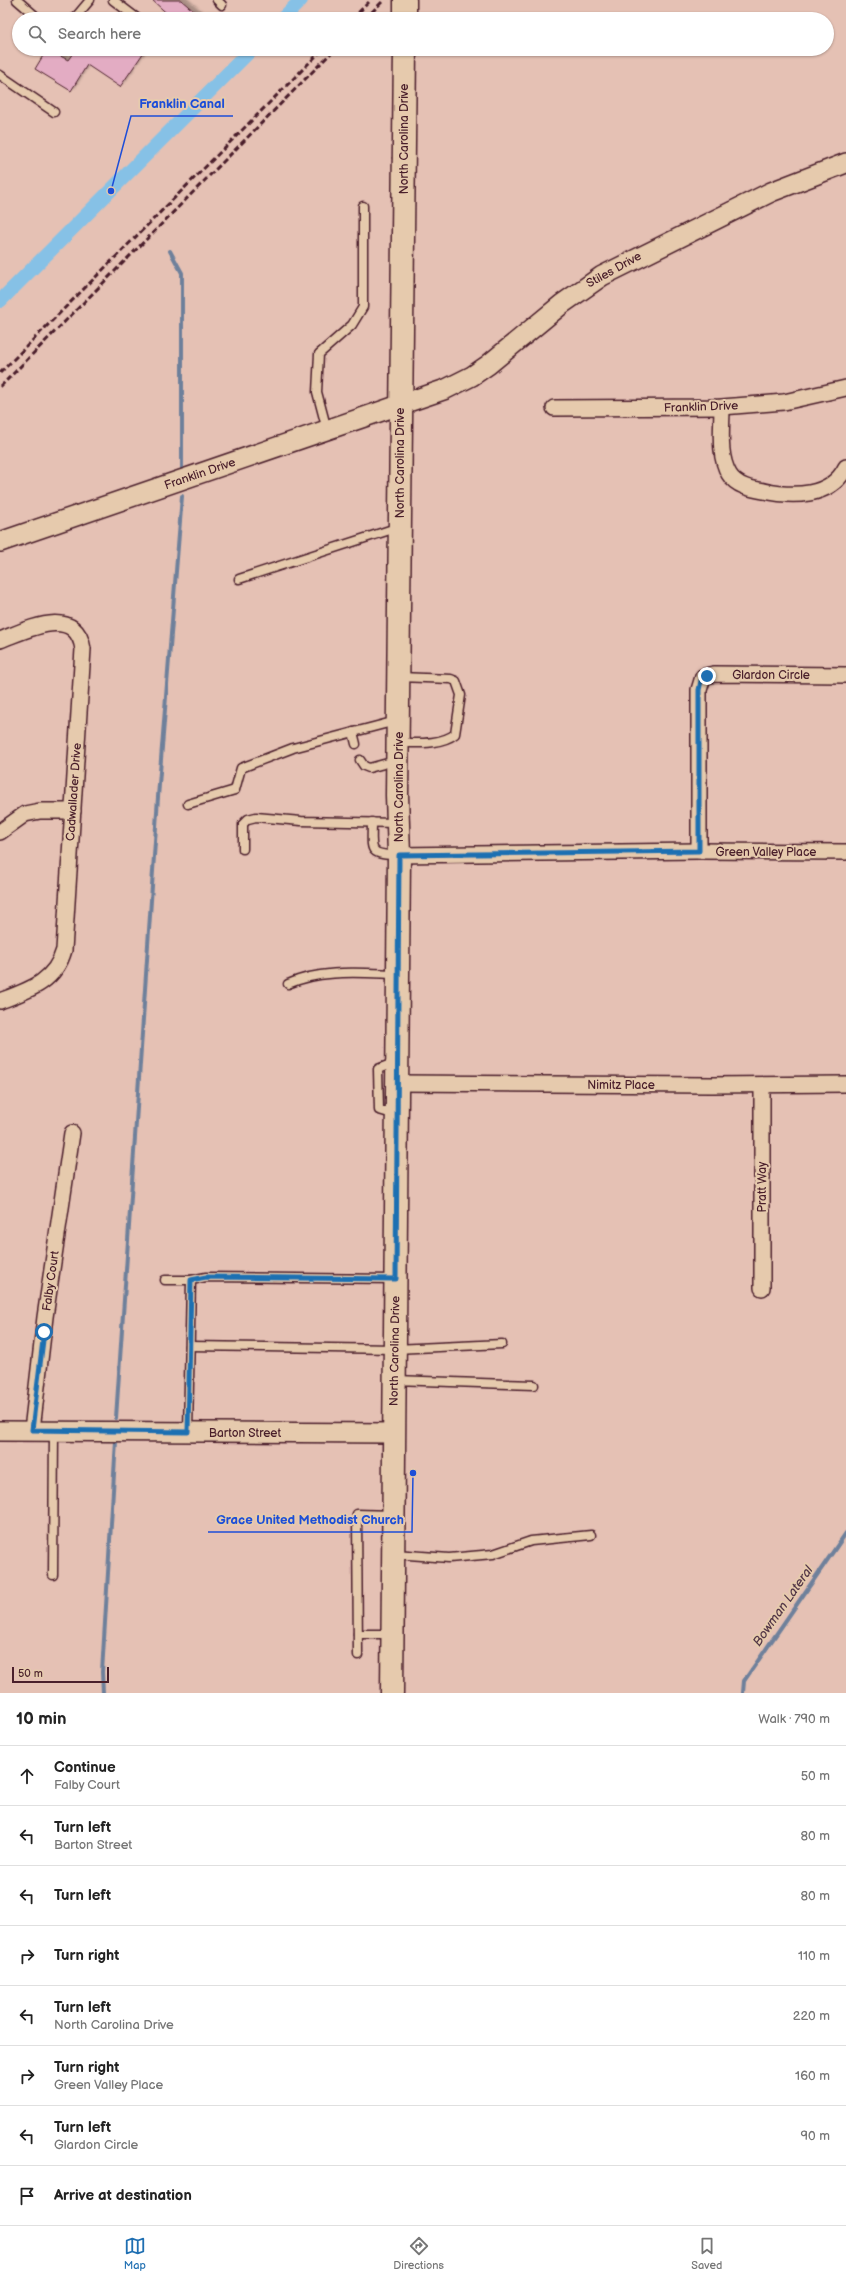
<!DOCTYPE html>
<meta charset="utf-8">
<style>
:root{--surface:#fff;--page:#f2f2f2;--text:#222;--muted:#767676;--line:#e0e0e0;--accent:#1f6fb2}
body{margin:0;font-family:"Balsamiq Sans",sans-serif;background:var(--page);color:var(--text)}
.scale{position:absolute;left:12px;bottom:10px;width:97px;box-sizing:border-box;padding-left:4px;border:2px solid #4a1f2b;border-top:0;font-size:11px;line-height:14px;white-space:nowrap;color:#4a1f2b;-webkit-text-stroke:3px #e6caad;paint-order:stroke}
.stop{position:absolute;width:12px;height:12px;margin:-9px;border:3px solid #1f6fb2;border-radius:50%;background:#fff}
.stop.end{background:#1f6fb2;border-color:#fff;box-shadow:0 1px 4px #0008}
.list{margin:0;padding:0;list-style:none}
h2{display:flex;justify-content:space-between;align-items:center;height:52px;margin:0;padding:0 16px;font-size:17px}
h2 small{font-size:13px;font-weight:400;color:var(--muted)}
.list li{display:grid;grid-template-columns:26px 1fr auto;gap:12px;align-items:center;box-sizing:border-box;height:60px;padding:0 16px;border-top:1px solid var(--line)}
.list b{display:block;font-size:15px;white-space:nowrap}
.list p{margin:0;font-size:13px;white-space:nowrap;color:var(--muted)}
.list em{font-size:13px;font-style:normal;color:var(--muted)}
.icon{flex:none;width:22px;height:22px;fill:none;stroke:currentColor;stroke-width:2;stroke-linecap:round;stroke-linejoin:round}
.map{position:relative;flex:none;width:846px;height:1693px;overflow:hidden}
.search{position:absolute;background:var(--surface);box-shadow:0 1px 3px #0004;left:12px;right:12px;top:12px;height:44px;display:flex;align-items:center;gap:10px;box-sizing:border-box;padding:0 14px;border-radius:22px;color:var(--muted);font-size:15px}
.sheet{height:532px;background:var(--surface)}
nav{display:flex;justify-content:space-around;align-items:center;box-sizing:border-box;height:56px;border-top:1px solid var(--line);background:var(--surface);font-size:11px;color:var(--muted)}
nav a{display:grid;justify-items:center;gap:2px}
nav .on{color:var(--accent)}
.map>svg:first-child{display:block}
</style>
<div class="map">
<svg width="846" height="1693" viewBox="0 0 846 1693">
<defs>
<filter id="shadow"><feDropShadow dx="3.5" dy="-3.5" stdDeviation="1" flood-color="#0004"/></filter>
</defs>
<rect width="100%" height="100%" fill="#e5c1b4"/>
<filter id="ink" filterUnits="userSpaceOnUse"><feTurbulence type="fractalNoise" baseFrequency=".025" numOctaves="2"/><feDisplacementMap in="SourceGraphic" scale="8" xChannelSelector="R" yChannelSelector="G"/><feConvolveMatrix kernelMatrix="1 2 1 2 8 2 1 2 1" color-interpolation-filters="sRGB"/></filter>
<g filter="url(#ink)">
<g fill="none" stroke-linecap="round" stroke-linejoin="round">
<!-- stream -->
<g stroke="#6e809b" stroke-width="4">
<path d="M170 251 182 273V468"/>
<path d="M116 1418 158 797 182 496"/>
<path d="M103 1693 102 1672 116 1441"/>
<path d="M743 1693 744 1681 846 1533"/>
</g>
<!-- canal -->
<g stroke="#86c1e6" stroke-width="14">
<path d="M282 19 301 0"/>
<path d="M0 301 252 49"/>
</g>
</g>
<!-- building -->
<g fill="#e3acc3" stroke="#4a1f2b" filter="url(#shadow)">
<path d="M152 0H181L203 19H173Z"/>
<path d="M47 49 68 60 76 49H146L120 87 87 65 71 91 35 69Z"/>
</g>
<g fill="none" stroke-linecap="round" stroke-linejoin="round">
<!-- service casing -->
<g stroke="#4a1f2b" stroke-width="11">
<g id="service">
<path d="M17 0 39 19"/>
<path d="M113 0 138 19"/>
<path d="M217 0 222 5"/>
<path d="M74 19 90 0"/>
<path d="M0 75 54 112"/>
<path d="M327 430 317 392 319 354 352 325 363 307V206"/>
<path d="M239 579 399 527"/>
<path d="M353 732 356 744"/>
<path d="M399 743C416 743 441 745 455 734L461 695 456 681 451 679 399 677"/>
<path d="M360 760 364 766 369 768 395 761"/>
<path d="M188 804 235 790 241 768 293 748 396 721"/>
<path d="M372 822C372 850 367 855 398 855"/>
<path d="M243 849V824L248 819 256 817 301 821 397 823"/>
<path d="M288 984C320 969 361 973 397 974"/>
<path d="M396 1115 379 1110 378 1069 396 1062"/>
<path d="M165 1280H191"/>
<path d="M190 1346 395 1349 502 1344"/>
<path d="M395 1380 534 1385"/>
<path d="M188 1432 191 1280 206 1277 395 1279"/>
<path d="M395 1554 449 1558 493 1554 531 1541 591 1535"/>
<path d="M53 1575 54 1431"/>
<path d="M358 1634H392"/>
<path d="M358 1655 357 1514 393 1515"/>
</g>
</g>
<!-- minor casing -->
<g stroke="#4a1f2b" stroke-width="18">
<g id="minor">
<path d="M722 407C722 429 718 455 729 474 736 486 751 489 764 491 792 497 831 498 846 467"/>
<path d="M554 408 722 407 784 402 846 388"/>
<path d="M0 640C27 630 76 604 83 649L64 950C55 982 29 990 0 1001"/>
<path d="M0 832 25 814 40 811H73"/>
<path d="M699 851V690L703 677 714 674 846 675"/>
<path d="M399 855 699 851 846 852"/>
<path d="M396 1083 712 1085 846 1084"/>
<path d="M762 1085V1288"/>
<path d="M32 1430 45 1317 72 1133"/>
</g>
</g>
<!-- tertiary casing -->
<g stroke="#4a1f2b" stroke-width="22">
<g id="tertiary">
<path d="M0 542 446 389 472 376 488 365 562 304 602 276 771 192 846 163"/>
<path d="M0 1431 394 1433"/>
</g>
</g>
<!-- secondary casing -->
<g stroke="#4a1f2b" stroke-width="25">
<g id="secondary">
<path d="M405 19V0"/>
<path d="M392 1693 399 855 397 795 405 49"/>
</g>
</g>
<!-- service -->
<use href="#service" stroke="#e6caad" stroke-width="8"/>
<!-- minor -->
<use href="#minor" stroke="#e6caad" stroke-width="15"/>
<!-- tertiary -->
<use href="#tertiary" stroke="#e6caad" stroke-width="19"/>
<!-- secondary -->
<use href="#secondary" stroke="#e6caad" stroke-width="22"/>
<!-- rail -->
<g stroke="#4a1f2b" stroke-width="3" stroke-dasharray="6 3" stroke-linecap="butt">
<path d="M352 19 371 0"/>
<path d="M365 19 384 0"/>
<path d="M0 373 323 49"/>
<path d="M0 387 335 49"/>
</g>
</g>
</g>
<g fill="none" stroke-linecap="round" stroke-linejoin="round" filter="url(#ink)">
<!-- route -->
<path stroke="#1f6fb2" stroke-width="5" d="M44 1332 32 1430 188 1432 191 1280 206 1277 396 1279 399 855 699 851V690L701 681 707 676"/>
</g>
<g text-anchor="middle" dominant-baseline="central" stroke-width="4" stroke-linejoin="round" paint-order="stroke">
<!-- street labels -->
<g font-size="12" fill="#4a1f2b" stroke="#e6caad">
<text transform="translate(404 139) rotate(-90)">North Carolina Drive</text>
<text transform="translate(614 270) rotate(-29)">Stiles Drive</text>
<text transform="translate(701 407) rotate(-2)">Franklin Drive</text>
<text transform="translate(400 463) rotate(-90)">North Carolina Drive</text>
<text transform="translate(200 474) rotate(-19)">Franklin Drive</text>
<text x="771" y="675">Glardon Circle</text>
<text transform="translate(399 787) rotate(-90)">North Carolina Drive</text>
<text transform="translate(74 792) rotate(-86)">Cadwallader Drive</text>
<text x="766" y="852">Green Valley Place</text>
<text x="621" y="1085">Nimitz Place</text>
<text transform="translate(762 1187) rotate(-90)">Pratt Way</text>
<text transform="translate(51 1281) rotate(-82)">Falby Court</text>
<text transform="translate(395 1351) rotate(-89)">North Carolina Drive</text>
<text x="245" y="1433">Barton Street</text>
</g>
<!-- water labels -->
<g font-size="13" font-style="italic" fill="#533747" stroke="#e6caad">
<text transform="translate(783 1606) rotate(-55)">Bowman Lateral</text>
</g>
</g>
<!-- callouts -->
<path fill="none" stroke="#1d4ed8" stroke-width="1.5" d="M111 191L131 116H233M413 1473L412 1532H208"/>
<g fill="#1d4ed8" stroke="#e6caad" stroke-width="1.5">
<circle cx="111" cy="191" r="4"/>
<circle cx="413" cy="1473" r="4"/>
</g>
<g font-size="13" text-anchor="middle" font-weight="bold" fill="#1d4ed8" stroke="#e6caad" stroke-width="4" stroke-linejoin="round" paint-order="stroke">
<text x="182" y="108">Franklin Canal</text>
<text x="310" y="1524">Grace United Methodist Church</text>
</g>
</svg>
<div class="scale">50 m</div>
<div class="stop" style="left:44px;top:1332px"></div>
<div class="stop end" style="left:707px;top:676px"></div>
<div class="search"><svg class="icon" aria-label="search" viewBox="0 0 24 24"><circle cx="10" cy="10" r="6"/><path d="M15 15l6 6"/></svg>Search here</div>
</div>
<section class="sheet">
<h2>10 min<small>Walk · 790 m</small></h2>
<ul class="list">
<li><svg class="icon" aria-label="ahead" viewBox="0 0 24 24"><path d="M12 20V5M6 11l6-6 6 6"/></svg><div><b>Continue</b><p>Falby Court</p></div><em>50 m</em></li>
<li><svg class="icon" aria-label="left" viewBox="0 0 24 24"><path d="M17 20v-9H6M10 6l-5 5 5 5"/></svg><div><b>Turn left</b><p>Barton Street</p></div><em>80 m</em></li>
<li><svg class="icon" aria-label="left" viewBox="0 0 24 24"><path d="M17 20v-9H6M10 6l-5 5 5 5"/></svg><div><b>Turn left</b></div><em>80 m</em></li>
<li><svg class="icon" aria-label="right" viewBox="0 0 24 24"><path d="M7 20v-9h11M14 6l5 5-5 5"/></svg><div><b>Turn right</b></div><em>110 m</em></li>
<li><svg class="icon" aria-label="left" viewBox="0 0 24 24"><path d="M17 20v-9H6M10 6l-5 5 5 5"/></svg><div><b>Turn left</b><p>North Carolina Drive</p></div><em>220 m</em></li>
<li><svg class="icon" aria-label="right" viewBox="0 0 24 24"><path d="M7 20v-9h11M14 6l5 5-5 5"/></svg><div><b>Turn right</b><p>Green Valley Place</p></div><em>160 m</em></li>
<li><svg class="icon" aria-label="left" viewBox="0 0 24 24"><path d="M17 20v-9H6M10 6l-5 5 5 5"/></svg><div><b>Turn left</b><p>Glardon Circle</p></div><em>90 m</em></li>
<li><svg class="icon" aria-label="arrive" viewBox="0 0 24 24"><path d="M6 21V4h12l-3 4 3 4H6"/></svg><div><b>Arrive at destination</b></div></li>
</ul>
</section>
<nav>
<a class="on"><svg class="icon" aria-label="map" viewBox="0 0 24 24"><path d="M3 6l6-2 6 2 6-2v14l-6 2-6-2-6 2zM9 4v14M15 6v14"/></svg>Map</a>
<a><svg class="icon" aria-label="directions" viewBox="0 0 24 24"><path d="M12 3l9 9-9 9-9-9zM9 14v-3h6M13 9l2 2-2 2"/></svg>Directions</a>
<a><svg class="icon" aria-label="saved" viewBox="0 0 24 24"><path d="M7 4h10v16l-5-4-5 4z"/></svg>Saved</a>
</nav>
